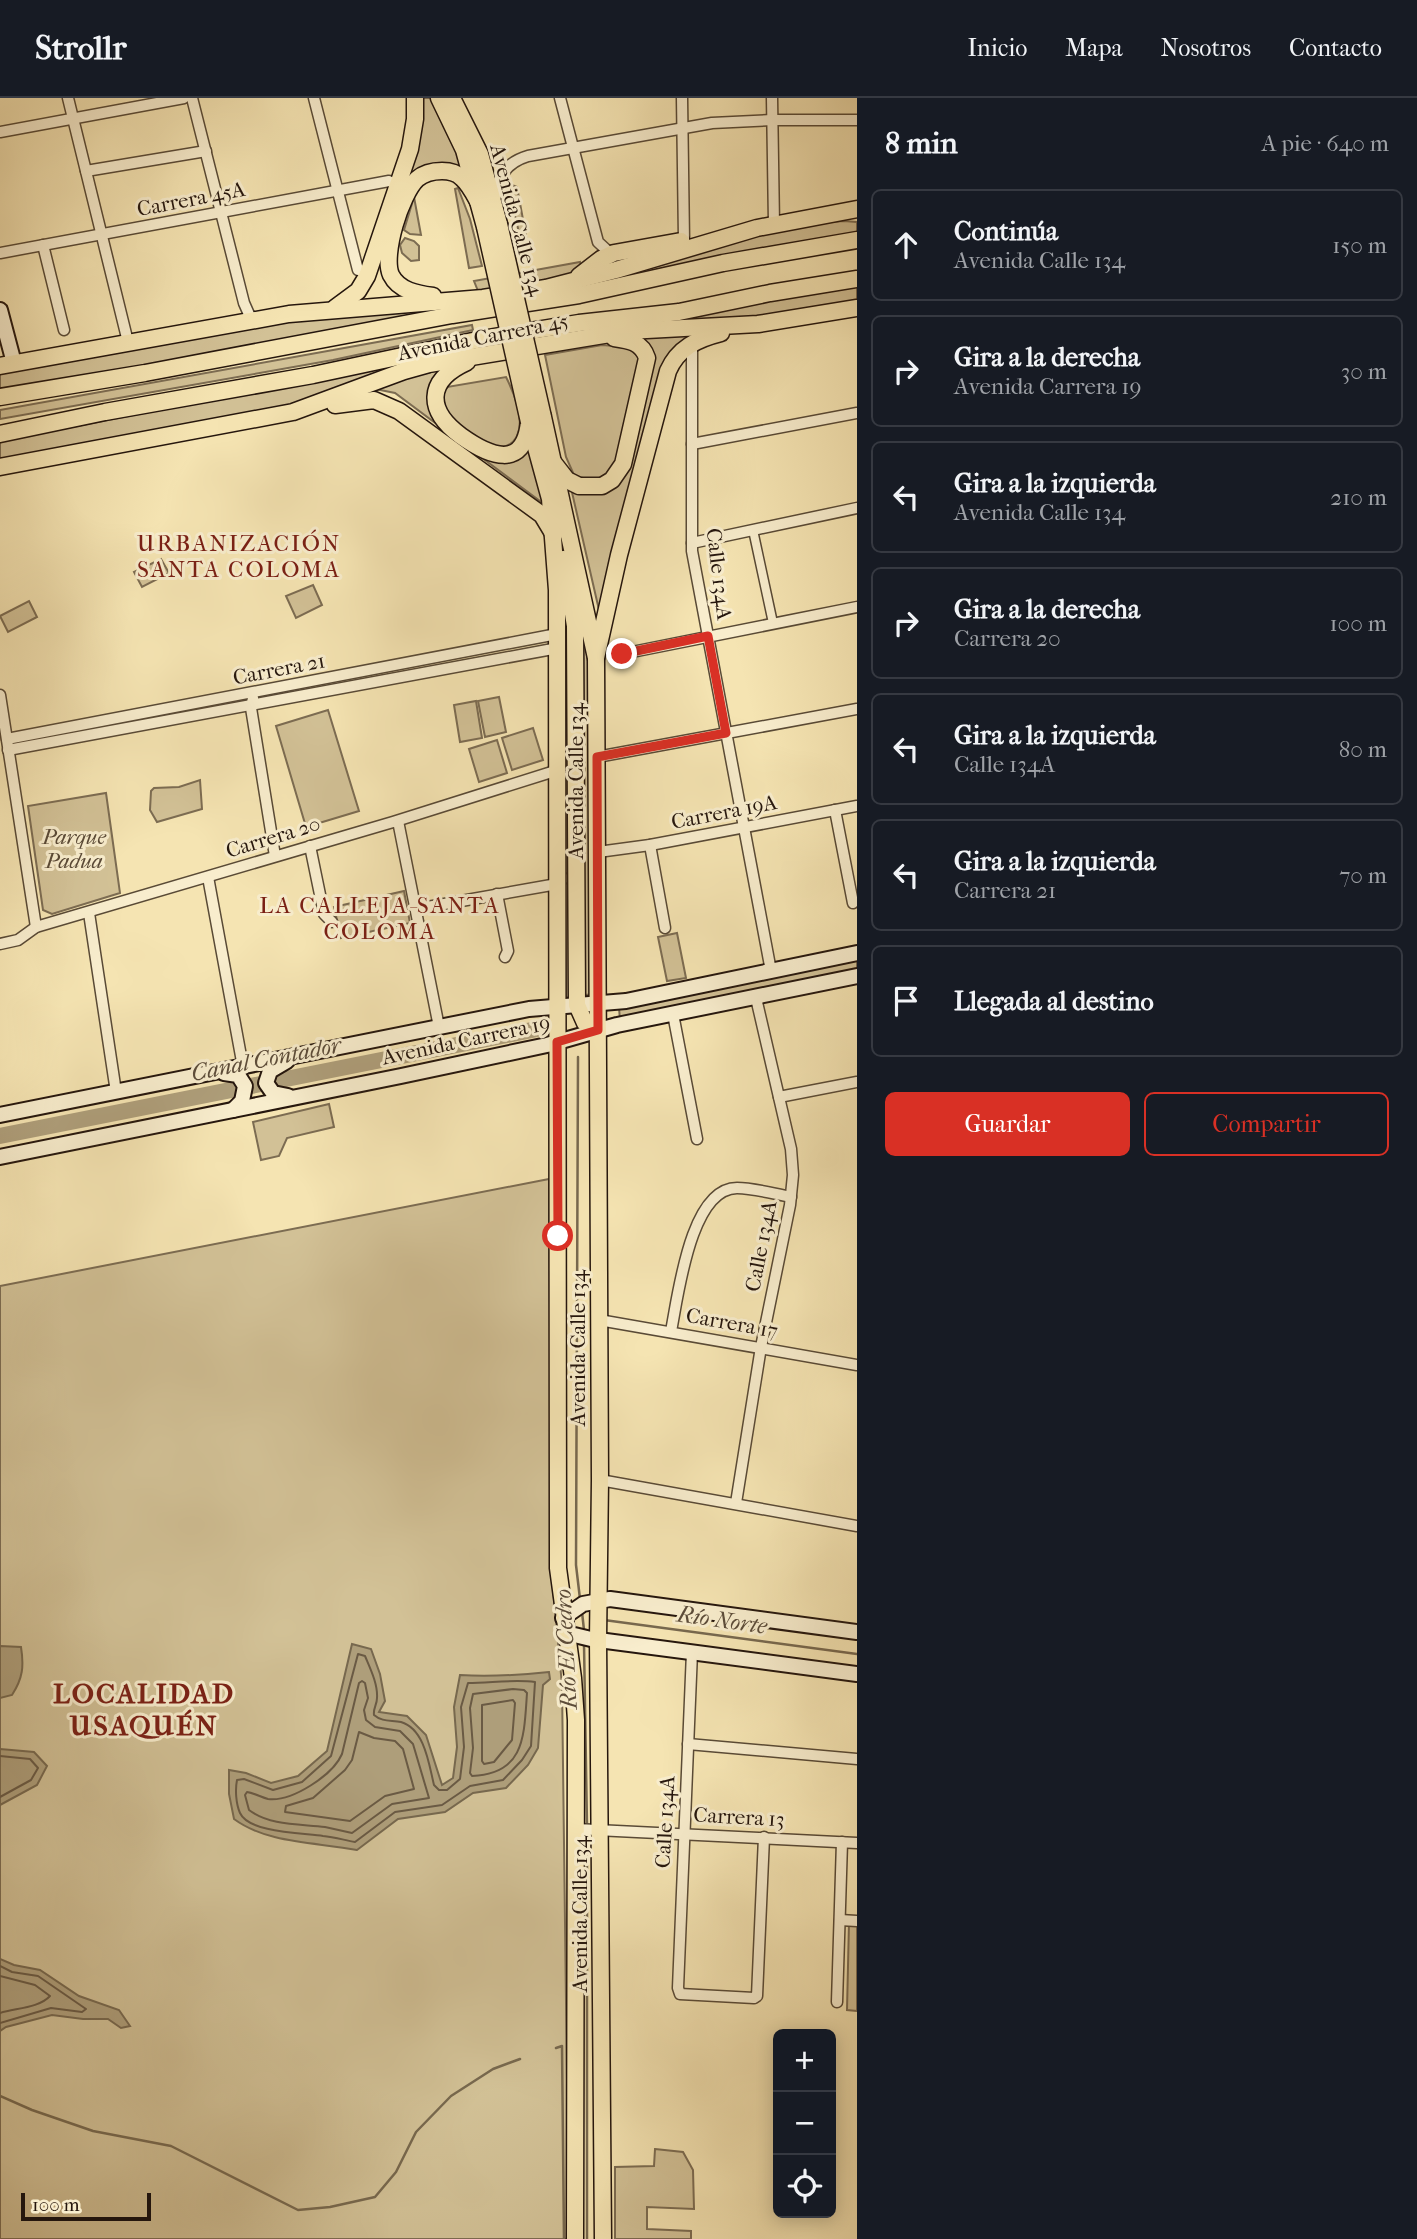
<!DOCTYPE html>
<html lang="es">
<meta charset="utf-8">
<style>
:root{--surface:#171b24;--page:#20242c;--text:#f1f3f6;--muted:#9ea1a6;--line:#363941;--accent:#d93025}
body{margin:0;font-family:"IM FELL French Canon",serif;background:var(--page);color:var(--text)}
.controls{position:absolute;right:21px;bottom:21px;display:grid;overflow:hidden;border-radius:10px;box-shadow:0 4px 18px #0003}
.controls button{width:63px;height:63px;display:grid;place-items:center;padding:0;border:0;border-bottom:2px solid var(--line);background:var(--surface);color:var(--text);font:35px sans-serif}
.scale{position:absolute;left:21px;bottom:18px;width:130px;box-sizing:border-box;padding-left:7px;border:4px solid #25160d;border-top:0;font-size:19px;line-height:24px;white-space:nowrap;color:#25160d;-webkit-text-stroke:5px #f8edcd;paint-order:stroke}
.stop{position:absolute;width:21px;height:21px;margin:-16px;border:5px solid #d93025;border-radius:50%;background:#fff}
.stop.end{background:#d93025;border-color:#fff;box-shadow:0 2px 7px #0008}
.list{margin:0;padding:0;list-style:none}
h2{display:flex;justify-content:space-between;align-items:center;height:91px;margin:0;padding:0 28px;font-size:30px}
h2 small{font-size:23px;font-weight:400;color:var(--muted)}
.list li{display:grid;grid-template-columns:46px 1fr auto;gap:21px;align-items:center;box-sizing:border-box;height:112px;margin:0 14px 14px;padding:0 14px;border:2px solid var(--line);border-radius:10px}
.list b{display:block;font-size:26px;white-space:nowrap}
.list p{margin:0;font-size:23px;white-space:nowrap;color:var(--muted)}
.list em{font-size:23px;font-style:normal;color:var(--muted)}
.actions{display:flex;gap:14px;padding:21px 28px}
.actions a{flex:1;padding:16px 0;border:2px solid var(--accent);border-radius:10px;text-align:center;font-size:24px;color:var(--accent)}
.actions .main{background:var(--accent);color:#fff}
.icon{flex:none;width:38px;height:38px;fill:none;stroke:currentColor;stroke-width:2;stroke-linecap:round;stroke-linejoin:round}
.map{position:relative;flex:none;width:857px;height:2141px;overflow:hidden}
header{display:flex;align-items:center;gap:42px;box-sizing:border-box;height:98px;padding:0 35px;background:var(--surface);border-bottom:2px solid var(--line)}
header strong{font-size:33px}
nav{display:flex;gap:38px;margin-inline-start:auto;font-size:24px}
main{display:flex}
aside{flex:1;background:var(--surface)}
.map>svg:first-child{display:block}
</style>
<header>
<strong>Strollr</strong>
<nav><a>Inicio</a><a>Mapa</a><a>Nosotros</a><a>Contacto</a></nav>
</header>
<main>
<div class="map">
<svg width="857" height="2141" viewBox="0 0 857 2141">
<rect width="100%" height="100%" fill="#f5e4b2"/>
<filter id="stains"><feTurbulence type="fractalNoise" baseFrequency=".00286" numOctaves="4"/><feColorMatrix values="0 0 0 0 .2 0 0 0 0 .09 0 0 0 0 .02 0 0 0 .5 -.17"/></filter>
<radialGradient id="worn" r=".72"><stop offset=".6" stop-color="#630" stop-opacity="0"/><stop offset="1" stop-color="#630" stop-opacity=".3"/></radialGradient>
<!-- green -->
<g fill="#d2c196" stroke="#7c6c52" stroke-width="2">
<path d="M421 0H434L465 72C438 58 421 68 402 89Z"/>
<path d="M507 85 517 89 529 154 524 155Z"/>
<path d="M458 90 470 121 482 168 469 170 455 91Z"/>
<path d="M414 99 421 137 410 136 404 132Z"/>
<path d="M844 123 857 124V135L586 189 655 164 802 126Z"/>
<path d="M405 140 414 143 419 148V162L411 163 402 155 400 147Z"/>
<path d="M580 164 581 172 564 181 478 193 474 183Z"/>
<path d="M857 188V207L763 221 670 224 789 198Z"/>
<path d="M480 204 142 268 0 291V272L326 216Z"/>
<path d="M472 227 473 232 333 262 0 321V312Z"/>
<path d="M704 235 672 254 664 266 599 512 571 390 609 389 652 269 638 238Z"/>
<path d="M602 247 627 249 641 261 615 366C604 382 592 385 574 377L566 359 545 257Z"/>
<path d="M397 266 398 272 296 308 0 365V343Z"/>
<path d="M440 272 431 284 428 299 491 362C507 366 517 357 527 347L544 406 395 295 375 291 403 280Z"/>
<path d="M506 279C514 295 525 321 517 338 503 366 459 332 448 317 443 311 442 298 441 290Z"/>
<path d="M161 461 169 475 142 489 134 474Z"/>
<path d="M313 487 322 507 296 520 286 498Z"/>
<path d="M29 503 37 519 8 534 0 518Z"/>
<path d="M583 523 590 540 596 896 584 897Z"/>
<path d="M499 599 506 634 485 639 478 603Z"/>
<path d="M476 603 482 640 460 644 454 607Z"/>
<path d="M328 612 359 713 306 729 276 628Z"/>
<path d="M533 630 543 662 512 672 502 640Z"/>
<path d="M564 636 569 639 573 773 568 776 563 774Z"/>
<path d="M497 642 507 675 479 684 469 651Z"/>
<path d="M200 682 202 711 157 724 150 712 151 693 154 690 179 689Z"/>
<path d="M106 695 120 795 52 816 43 812 28 708Z"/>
<path d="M565 785 569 786 573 899 564 900Z"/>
<path d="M404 793 410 825 341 840 334 809Z"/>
<path d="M677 835 686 880 667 883 658 839Z"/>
<path d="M857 860V873L620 923 619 909Z"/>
<path d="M329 1006 334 1029 287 1040 279 1058 261 1062 253 1024Z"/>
<path d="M549 1081 552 1480 562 1587 569 2141H0V1188Z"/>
<path d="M849 1824 857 1825V1913L847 1912Z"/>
<path d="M655 2051 683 2054 693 2072 694 2111 647 2109V2131L691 2133V2141H615V2069L654 2068Z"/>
</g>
<!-- water -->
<g fill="#ae9e7a" stroke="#77684e" stroke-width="2">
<path d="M352 1546 371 1551 380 1576 385 1603 379 1614 407 1618 426 1637 442 1687 453 1680 457 1649 454 1609 460 1577C490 1579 520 1577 549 1574L550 1581 543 1587 538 1650 528 1667 506 1690 473 1695 445 1714 398 1721 357 1752C316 1744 268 1746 234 1721L229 1696V1672L246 1675 271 1685 298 1678 327 1653Z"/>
<path d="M0 1548 21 1549C24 1568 23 1580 12 1597L0 1600Z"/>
<path d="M0 1651 34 1654 47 1668 37 1687 0 1707Z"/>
<path d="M0 1861 14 1867 40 1872 79 1898 119 1912 130 1928 121 1930 108 1921H83L52 1917 6 1929 0 1933Z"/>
</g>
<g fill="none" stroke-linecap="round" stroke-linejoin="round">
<!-- shore -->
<g stroke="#6a5a44" stroke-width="2">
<path d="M358 1556 365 1558C370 1570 378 1586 377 1600 377 1607 373 1610 374 1617 382 1624 391 1622 401 1624 425 1631 429 1667 434 1687L439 1692H447L460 1681 464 1649 461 1609 468 1585C490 1585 514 1581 535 1584L531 1648 522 1662 503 1682 470 1688 442 1707 395 1714 355 1744C344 1742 334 1739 323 1738 304 1735 249 1735 240 1715 236 1706 235 1692 237 1682L244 1681 273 1692 302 1684 331 1658Z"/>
<path d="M362 1583 365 1585 368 1600 364 1612 366 1622 375 1629 400 1633 413 1646 429 1700 392 1706 352 1735C343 1733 334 1731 325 1729 300 1726 270 1728 249 1712L245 1697 247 1694C254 1695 261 1699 268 1701 292 1704 333 1677 342 1656L359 1585Z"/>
<path d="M513 1591 524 1592 527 1595C524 1638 525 1676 472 1678L470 1675 473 1650 470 1610 473 1596Z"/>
<path d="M513 1602 515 1605 512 1642 494 1664 484 1666 482 1663V1607Z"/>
<path d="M359 1634 374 1640 395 1643 403 1651 414 1691 385 1698 350 1723 285 1714 286 1708 313 1700 345 1672 352 1662Z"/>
<path d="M0 1658 30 1661 38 1670 31 1682 0 1699"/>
<path d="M0 1868 12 1874 38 1878 86 1911 82 1914 51 1910 0 1925"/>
<path d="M0 1878 35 1887 50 1898C39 1910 16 1910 0 1915"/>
</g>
<!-- stream -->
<g stroke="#77684e" stroke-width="2.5">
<path d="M578 959 576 1467 580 1501"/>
<path d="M582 1514 584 1532"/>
<path d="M604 1522 857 1556"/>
<path d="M584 1546 587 1728"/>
<path d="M587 1735V2141"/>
<path d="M556 1950 562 1948 564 2141"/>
<path d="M0 1998 32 2012 93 2033 171 2048 298 2112 330 2109 375 2099 396 2074 416 2034 451 1998 493 1971 520 1961"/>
</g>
<!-- river -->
<path stroke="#ae9e7a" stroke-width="16" d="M0 1038 542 930"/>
<!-- pedestrian casing -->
<g stroke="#594a36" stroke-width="11">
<path id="pedestrian" d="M753 432 773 525"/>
</g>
<!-- minor casing -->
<g stroke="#594a36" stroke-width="13">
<g id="minor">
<path d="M68 0 128 244"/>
<path d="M192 0 244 205 252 223"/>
<path d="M314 0 358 172"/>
<path d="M560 0 598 144 611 156"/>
<path d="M682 0 684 142"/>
<path d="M772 0 774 126"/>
<path d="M0 34 184 0"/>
<path d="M86 73 206 53"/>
<path d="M496 98C497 77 508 64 528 58L712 25 772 22H857"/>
<path d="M43 147 64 232"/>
<path d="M0 155 389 83"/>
<path d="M692 246V453L771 873"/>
<path d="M692 346 857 315"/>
<path d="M692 445 857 410"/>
<path d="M622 556 857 509"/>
<path d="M0 597 36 829"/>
<path d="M253 600 251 610 275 758"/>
<path d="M7 641 557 536"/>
<path d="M8 652 558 550"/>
<path d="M597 659 857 611"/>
<path d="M835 712 853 805"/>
<path d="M398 723 439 929"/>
<path d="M650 747 665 830"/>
<path d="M310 748 324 816 332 824"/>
<path d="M598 754 650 747 857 708"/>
<path d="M208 779 243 969"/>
<path d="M497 796 508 853 505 859"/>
<path d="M416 811 557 786"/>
<path d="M89 815 116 994"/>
<path d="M0 846 18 842 36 829 393 724 558 672"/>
<path d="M673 916 697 1041"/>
<path d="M779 999 857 984"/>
<path d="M599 1222 857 1267"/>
<path d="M671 1233C678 1199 690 1090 737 1090 754 1090 774 1096 791 1099"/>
<path d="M600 1382 857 1428"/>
<path d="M736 1405 761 1249 790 1107 793 1077 791 1051 756 900"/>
<path d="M692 1554 678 1890 680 1896 754 1900 757 1898 764 1739"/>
<path d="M688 1646 857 1661"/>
<path d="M576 1731 857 1745"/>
<path d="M840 1822 857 1823"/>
<path d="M837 1904 842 1744"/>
</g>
</g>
<!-- secondary casing -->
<g stroke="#25160d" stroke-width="18">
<g id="secondary">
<path d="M0 212 14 265"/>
<path d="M287 963 270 973 266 985 273 995 288 998"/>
<path d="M224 975 238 977 245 988 242 1003 233 1012"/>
<path d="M0 1017 529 911 626 903 857 855"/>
<path d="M0 1059 401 978 547 947 617 927 857 878"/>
<path d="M563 1520 583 1506 610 1501 857 1534"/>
<path d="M566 1535 591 1541 857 1576"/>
</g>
</g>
<!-- primary casing -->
<g stroke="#25160d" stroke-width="19">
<g id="primary">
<path d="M439 0 464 52 485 129"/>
<path d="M452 0 480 56 499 126"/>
<path d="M543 319 596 560 600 1382 598 1542 603 2141"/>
<path d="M529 324 550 401 557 492 558 1470 573 1580 576 1622 575 2141"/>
<path d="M564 461 575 528 577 907 585 925 598 932"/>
</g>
</g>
<!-- trunk casing -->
<g stroke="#25160d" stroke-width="19">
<g id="trunk">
<path d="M579 178 601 161 614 155 681 143"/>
<path d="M433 198C418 196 399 193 391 177 382 157 401 96 417 81 424 75 433 73 442 73 449 73 457 75 462 80 470 87 475 98 480 107"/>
<path d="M335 210 358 193 367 178 410 51 415 21V0"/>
<path d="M467 264C425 283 427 313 461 338 489 358 524 373 529 324"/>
<path d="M0 268 289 216 483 200 546 190 616 172 757 130 857 111"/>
<path d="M0 299 145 275 452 217 579 197 723 165 857 142"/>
<path d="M335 307 374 302 399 313 542 417 554 437"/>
<path d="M0 336 105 314 313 277 482 241 579 225 679 214 770 195 857 181"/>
<path d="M553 364 567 382 579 388H602L612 382 623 366 647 260C642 244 629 242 614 240"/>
<path d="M0 369 293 314 404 273 429 266 628 233 758 226 857 210"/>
<path d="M596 560 619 457 668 273C678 250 697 241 721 235"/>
</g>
</g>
<!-- pedestrian -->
<use href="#pedestrian" stroke="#f8edcd" stroke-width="8"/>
<!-- minor -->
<use href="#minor" stroke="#f8edcd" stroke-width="10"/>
<!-- secondary -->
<use href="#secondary" stroke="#f8edcd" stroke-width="14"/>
<!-- primary -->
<use href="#primary" stroke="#f5e4b2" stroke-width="16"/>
<!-- trunk -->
<use href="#trunk" stroke="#f5e4b2" stroke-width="16"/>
<!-- primary-bridge casing -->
<g stroke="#25160d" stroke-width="19" stroke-linecap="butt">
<g id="primary-bridge">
<path d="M499 126 543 319"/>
<path d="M485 129 529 324"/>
</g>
</g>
<!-- primary-bridge -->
<use href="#primary-bridge" stroke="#f5e4b2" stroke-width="16"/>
</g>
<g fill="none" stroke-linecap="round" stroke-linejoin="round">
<!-- route -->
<path stroke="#d93025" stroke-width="9" d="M558 1138 557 944 598 932 597 659 726 635 708 538 622 556"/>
</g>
<g text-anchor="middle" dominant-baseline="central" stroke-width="6" stroke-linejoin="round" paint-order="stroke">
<!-- street labels -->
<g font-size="21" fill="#25160d" stroke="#f8edcd">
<text transform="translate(191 101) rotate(-11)">Carrera 45A</text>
<text transform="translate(517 122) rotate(75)">Avenida Calle 134</text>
<text transform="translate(483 239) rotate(-11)">Avenida Carrera 45</text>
<text transform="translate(719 476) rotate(83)">Calle 134A</text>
<text transform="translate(279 571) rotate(-11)">Carrera 21</text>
<text transform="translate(576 683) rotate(-90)">Avenida Calle 134</text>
<text transform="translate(724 714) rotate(-11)">Carrera 19A</text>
<text transform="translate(273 739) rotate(-17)">Carrera 20</text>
<text transform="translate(466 942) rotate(-12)">Avenida Carrera 19</text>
<text transform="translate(761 1148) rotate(-79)">Calle 134A</text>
<text transform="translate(732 1225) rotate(10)">Carrera 17</text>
<text transform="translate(578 1250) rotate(-90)">Avenida Calle 134</text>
<text transform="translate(739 1719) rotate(3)">Carrera 13</text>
<text transform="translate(665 1724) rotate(-87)">Calle 134A</text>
<text transform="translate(580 1816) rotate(-90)">Avenida Calle 134</text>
</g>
<!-- park labels -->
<g font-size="21" font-style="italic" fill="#594936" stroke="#f8edcd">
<text x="74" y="739">Parque<tspan x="74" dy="24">Padua</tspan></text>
</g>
<!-- neighbourhood labels -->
<g font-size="23" letter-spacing="2" fill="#7a1f14" stroke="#f8edcd">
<text x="239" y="445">URBANIZACIÓN<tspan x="239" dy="26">SANTA COLOMA</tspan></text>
<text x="380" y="807">LA CALLEJA-SANTA<tspan x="380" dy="26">COLOMA</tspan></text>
</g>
<!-- water labels -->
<g font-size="23" font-style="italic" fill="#5c4c39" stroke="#f8edcd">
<text transform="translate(266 961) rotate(-11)">Canal Contador</text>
<text transform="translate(722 1522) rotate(8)">Río Norte</text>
<text transform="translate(566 1551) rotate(-93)">Río El Cedro</text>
</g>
<!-- district labels -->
<g font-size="28" font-weight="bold" letter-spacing="2" fill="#7a1f14" stroke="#f8edcd">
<text x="144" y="1595">LOCALIDAD<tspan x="144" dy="32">USAQUÉN</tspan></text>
</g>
</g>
<rect width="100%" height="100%" filter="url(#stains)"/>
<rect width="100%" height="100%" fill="url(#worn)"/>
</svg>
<div class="controls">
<button>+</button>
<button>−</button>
<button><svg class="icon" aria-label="locate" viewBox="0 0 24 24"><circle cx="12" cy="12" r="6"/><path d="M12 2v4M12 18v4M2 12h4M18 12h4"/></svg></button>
</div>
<div class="scale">100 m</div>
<div class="stop" style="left:558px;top:1138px"></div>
<div class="stop end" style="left:622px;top:556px"></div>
</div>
<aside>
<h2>8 min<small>A pie · 640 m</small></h2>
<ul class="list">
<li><svg class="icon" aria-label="ahead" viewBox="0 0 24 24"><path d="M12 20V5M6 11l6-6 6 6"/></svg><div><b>Continúa</b><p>Avenida Calle 134</p></div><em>150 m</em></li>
<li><svg class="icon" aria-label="right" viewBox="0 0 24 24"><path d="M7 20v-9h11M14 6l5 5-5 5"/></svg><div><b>Gira a la derecha</b><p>Avenida Carrera 19</p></div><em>30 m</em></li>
<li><svg class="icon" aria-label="left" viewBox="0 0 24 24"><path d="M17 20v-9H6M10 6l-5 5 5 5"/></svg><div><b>Gira a la izquierda</b><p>Avenida Calle 134</p></div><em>210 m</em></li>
<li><svg class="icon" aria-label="right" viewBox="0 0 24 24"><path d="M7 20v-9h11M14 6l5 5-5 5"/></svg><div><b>Gira a la derecha</b><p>Carrera 20</p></div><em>100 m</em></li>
<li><svg class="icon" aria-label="left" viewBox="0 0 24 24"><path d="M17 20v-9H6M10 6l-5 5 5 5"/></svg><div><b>Gira a la izquierda</b><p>Calle 134A</p></div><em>80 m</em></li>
<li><svg class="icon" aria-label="left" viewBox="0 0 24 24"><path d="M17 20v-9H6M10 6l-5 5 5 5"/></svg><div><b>Gira a la izquierda</b><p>Carrera 21</p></div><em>70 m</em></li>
<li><svg class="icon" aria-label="arrive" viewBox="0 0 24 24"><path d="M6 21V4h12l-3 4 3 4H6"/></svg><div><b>Llegada al destino</b></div></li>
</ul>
<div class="actions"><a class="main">Guardar</a><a>Compartir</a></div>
</aside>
</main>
